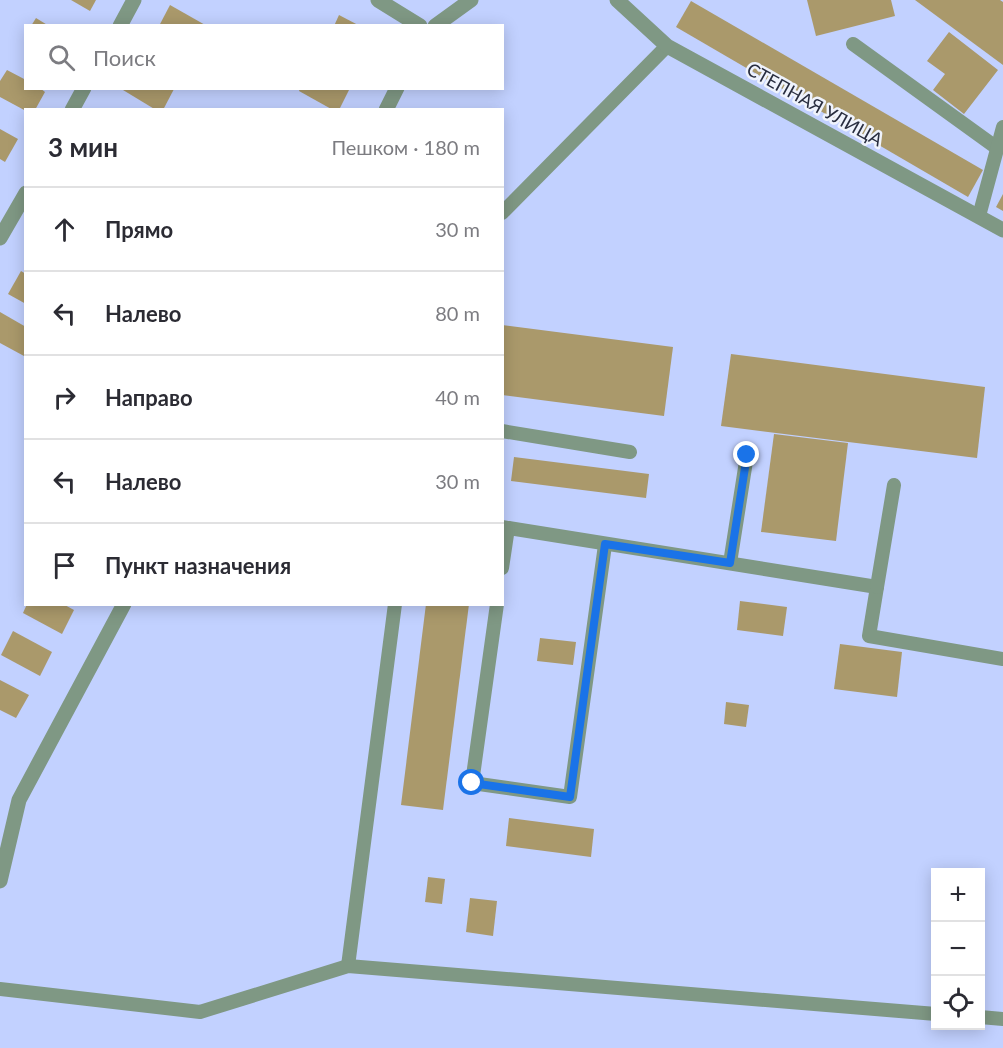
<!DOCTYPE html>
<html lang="ru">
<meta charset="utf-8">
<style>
:root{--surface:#fff;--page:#f2f2f3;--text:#2b2b33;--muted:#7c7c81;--line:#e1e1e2}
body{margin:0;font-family:Lato,sans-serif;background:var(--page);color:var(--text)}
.controls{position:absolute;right:18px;bottom:18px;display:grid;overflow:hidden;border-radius:0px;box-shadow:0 3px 15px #0003}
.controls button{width:54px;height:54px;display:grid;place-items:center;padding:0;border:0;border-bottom:2px solid var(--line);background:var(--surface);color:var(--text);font:30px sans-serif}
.stop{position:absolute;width:18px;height:18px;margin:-14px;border:4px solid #1a73e8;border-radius:50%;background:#fff}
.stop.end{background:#1a73e8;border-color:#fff;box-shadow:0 2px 6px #0008}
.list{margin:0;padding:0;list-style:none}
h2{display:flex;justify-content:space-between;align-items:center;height:78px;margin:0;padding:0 24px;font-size:26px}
h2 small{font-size:20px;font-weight:400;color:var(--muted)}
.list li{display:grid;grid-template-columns:39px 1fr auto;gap:18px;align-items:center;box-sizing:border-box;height:84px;padding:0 24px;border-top:2px solid var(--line)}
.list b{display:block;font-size:22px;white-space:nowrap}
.list em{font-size:20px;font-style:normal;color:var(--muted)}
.icon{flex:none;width:33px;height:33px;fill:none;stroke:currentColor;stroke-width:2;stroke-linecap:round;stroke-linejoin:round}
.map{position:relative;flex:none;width:1003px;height:1048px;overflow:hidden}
.search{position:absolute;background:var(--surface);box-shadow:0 3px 15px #0003;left:24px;top:24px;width:480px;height:66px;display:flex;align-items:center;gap:15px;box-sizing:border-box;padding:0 21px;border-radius:0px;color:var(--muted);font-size:22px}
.panel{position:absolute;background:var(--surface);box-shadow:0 3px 15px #0003;left:24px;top:108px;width:480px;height:498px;border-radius:0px}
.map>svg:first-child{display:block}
</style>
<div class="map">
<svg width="1003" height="1048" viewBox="0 0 1003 1048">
<rect width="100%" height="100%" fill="#c2d1ff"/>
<!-- building -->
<g fill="#aa996b">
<path d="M71 0H96L90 11Z"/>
<path d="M807 0H891L895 16 816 36Z"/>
<path d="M915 0H1000L1003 2V65Z"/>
<path d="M691 1 983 170 968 197 676 27Z"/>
<path d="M170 5 207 26H159Z"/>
<path d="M339 15 360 26H334Z"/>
<path d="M36 18 49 26H31Z"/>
<path d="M949 32 998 70 964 114 933 90 945 74 927 61Z"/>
<path d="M7 70 26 80V88H40L45 92 35 110H26V111L0 97V81Z"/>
<path d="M124 88H173L174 89 163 110H156L123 90Z"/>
<path d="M300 88H350L339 110H333L299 91Z"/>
<path d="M0 129 18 139 5 162 0 159Z"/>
<path d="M1003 194V211L996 207Z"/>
<path d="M21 271 26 274V304L8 294Z"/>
<path d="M0 312 26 327V353L24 356 0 343Z"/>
<path d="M502 325 673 347 664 416 502 395Z"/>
<path d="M731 354 985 387 977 458 721 426Z"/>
<path d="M774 434 848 443 836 541 761 532Z"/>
<path d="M514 457 649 474 646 498 511 481Z"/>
<path d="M740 601 787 607 783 636 737 630Z"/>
<path d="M27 604H63L74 610 62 634 23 613Z"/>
<path d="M426 604H469L443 810 401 805Z"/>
<path d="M13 631 52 652 40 676 1 655Z"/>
<path d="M540 638 576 642 573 665 537 661Z"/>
<path d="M840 644 902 652 897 697 834 689Z"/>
<path d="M0 680 29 695 16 718 0 710Z"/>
<path d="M726 702 749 705 746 727 724 724Z"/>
<path d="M509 818 594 829 591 857 506 846Z"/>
<path d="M428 877 445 879 442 904 425 902Z"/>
<path d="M470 898 497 901 493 936 466 932Z"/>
</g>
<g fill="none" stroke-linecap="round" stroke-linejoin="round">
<!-- lane -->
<g stroke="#7f9884" stroke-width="14">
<path d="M853 44 997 148"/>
<path d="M502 213 667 46"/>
<path d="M979 216 1003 127"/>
<path d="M502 431 630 452"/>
<path d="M502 527 877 587 869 636 1003 659"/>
<path d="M730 563 747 455"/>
<path d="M502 568 508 528"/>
<path d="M877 587 894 485"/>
<path d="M497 604 472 783 570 797 605 545"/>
<path d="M348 966 395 604"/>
<path d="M0 989 200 1012 348 966 936 1014"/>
<path d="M980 1017 1003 1019"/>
</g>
<!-- street -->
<g stroke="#7f9884" stroke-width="15">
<path d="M378 0 420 26"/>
<path d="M617 0 667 46 1003 230"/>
<path d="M120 26 134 0"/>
<path d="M435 26 471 0"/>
<path d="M72 110 84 88"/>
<path d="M386 110 397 88"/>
<path d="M0 238 26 193"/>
<path d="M0 881 19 800 124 604"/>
</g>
</g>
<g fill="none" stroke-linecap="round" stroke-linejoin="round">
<!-- route -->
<path stroke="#1a73e8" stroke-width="8" d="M472 783 570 797 605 544 730 563 747 455"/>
</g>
<g text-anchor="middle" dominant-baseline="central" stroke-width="5" stroke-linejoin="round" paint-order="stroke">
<!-- street labels -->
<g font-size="18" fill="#282d3f" stroke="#eff3fc">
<text transform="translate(815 104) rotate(29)">СТЕПНАЯ УЛИЦА</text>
</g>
</g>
</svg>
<div class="controls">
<button>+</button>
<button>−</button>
<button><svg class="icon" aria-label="locate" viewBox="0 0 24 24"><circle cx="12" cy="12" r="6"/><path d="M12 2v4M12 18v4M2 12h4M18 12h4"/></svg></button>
</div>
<div class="stop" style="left:472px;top:783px"></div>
<div class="stop end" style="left:747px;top:455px"></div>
<div class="search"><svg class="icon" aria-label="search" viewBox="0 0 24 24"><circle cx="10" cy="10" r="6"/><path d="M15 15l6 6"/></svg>Поиск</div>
<section class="panel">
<h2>3 мин<small>Пешком · 180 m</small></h2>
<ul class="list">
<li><svg class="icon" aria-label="ahead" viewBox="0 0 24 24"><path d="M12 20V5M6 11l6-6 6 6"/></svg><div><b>Прямо</b></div><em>30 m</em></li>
<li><svg class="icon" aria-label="left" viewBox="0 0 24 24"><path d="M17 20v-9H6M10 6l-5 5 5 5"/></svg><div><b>Налево</b></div><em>80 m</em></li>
<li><svg class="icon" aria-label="right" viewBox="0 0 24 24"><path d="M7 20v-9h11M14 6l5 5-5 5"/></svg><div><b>Направо</b></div><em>40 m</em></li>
<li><svg class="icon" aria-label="left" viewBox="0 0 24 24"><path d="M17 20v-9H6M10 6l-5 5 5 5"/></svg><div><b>Налево</b></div><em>30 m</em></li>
<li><svg class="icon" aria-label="arrive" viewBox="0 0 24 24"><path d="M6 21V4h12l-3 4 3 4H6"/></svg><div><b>Пункт назначения</b></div></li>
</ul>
</section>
</div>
